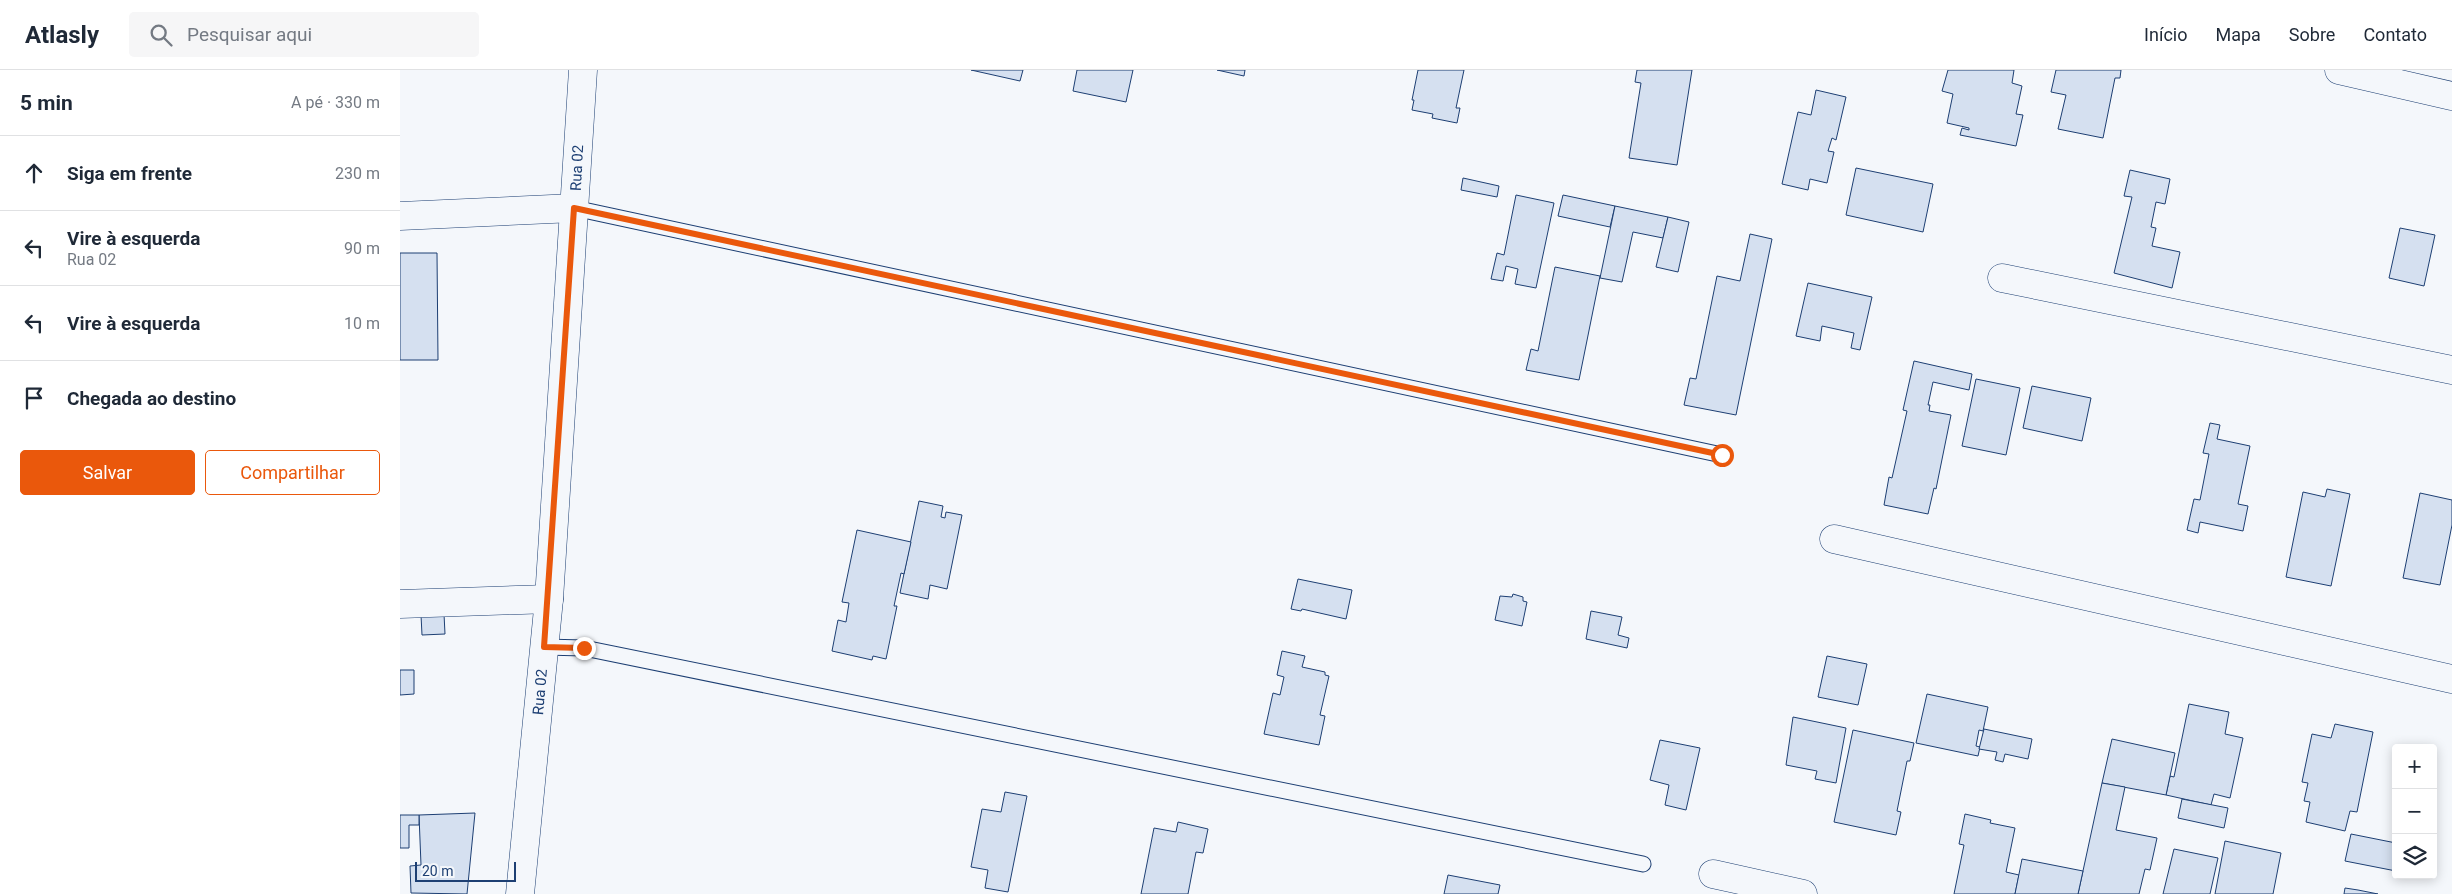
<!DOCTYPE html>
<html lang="pt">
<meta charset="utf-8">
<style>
:root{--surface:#fff;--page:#f6f6f7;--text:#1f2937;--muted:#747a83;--line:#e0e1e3;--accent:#ea580c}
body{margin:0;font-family:Roboto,sans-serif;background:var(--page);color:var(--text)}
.controls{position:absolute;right:15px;bottom:15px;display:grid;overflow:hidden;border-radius:5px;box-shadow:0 2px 12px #0003}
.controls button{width:45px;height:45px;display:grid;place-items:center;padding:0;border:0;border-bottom:1px solid var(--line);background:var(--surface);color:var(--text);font:25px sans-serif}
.scale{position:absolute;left:15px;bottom:12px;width:101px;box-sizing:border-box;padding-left:5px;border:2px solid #1d3f73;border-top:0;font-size:14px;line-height:18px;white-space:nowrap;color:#1d3f73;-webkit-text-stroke:4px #f4f7fb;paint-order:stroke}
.stop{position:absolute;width:15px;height:15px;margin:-11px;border:4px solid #ea580c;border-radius:50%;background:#fff}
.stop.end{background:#ea580c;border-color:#fff;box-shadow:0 1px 5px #0008}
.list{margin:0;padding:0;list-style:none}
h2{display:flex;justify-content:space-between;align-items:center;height:65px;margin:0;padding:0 20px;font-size:21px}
h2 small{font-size:16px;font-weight:400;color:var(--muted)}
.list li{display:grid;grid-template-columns:32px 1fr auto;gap:15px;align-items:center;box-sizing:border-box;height:75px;padding:0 20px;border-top:1px solid var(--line)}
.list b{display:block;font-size:19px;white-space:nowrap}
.list p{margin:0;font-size:16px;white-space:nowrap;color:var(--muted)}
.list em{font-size:16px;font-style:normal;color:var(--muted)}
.actions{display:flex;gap:10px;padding:15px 20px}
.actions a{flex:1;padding:11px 0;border:1px solid var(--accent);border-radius:5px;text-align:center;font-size:18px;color:var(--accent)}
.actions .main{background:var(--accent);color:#fff}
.icon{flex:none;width:28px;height:28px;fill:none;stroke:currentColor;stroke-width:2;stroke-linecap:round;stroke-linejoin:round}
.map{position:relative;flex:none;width:2052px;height:824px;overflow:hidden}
header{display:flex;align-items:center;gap:30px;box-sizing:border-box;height:70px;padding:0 25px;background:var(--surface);border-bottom:1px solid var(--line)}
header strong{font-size:24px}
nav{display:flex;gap:28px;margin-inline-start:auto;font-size:18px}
.search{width:350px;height:45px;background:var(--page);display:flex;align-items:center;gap:12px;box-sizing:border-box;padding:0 18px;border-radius:5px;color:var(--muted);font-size:19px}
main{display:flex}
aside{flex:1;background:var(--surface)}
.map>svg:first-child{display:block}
</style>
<header>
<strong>Atlasly</strong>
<div class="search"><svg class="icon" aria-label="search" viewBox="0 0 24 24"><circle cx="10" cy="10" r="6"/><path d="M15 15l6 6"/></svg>Pesquisar aqui</div>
<nav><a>Início</a><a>Mapa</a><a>Sobre</a><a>Contato</a></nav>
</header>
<main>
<aside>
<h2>5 min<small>A pé · 330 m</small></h2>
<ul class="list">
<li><svg class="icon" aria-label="ahead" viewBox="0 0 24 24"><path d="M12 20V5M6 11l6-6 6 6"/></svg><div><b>Siga em frente</b></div><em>230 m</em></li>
<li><svg class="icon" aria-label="left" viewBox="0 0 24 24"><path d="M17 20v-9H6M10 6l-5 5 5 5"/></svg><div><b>Vire à esquerda</b><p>Rua 02</p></div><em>90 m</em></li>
<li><svg class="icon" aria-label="left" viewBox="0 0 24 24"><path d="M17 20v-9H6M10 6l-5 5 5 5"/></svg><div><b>Vire à esquerda</b></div><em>10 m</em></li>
<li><svg class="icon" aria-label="arrive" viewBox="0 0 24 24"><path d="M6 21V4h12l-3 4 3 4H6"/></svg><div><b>Chegada ao destino</b></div></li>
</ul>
<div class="actions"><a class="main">Salvar</a><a>Compartilhar</a></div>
</aside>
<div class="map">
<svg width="2052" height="824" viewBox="0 0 2052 824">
<rect width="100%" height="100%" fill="#f4f7fb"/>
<!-- building -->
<g fill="#d5e0f0" stroke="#1d3f73">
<path d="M571 0H623L620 11Z"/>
<path d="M677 0H733L726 32 673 21Z"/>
<path d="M817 0H845L844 6Z"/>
<path d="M1018 0H1064L1056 38H1060L1057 53 1032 48 1033 44 1012 40 1014 30H1012Z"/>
<path d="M1237 0H1292L1277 95 1229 88 1241 13 1235 12Z"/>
<path d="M1548 0H1614L1612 13 1622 16 1616 44 1623 45 1616 76 1560 65 1562 58 1569 60V58L1547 53 1553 24 1542 21Z"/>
<path d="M1656 0H1721L1720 8H1715L1703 68 1658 59 1666 25 1651 22Z"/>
<path d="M1416 20 1446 27 1436 70 1432 68 1428 81 1434 82 1427 113 1410 109 1408 120 1382 114 1398 42 1411 45Z"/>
<path d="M1456 98 1533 114 1523 162 1446 145Z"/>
<path d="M1730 100 1770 109 1765 134 1756 132 1751 157 1756 158 1752 176 1780 182 1772 218 1714 203 1732 127 1724 126Z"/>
<path d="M1063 108 1099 116 1097 127 1061 120Z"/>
<path d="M1116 125 1154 133 1136 218 1115 214 1118 199 1106 196 1103 211 1091 209 1097 183 1104 185Z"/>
<path d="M1163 125 1215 136 1210 157 1158 146Z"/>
<path d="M1215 136 1268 147 1263 168 1233 162 1222 212 1200 208Z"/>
<path d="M1268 147 1289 152 1278 202 1256 197Z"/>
<path d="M2000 158 2035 165 2024 216 1989 208Z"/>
<path d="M1350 164 1372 169 1336 345 1284 335 1290 308 1296 309 1317 206 1340 211Z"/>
<path d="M0 183H37L38 290H0Z"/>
<path d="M1155 197 1200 206 1179 310 1126 300 1131 279 1138 281Z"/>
<path d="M1408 213 1472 227 1460 280 1451 278 1454 263 1422 256 1420 271 1396 266Z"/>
<path d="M1514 291 1572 304 1569 320 1533 312 1528 335H1530L1529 341 1551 345 1536 419 1534 418 1528 444 1484 435 1489 407 1492 408 1507 341 1503 340Z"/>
<path d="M1576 309 1620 318 1606 385 1562 376Z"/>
<path d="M1632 316 1691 328 1682 371 1623 358Z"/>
<path d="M1810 353 1820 355 1817 369 1850 376 1838 434 1848 436 1843 461 1800 452 1798 463 1787 460 1794 429 1800 430 1809 384 1803 383Z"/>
<path d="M1927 419 1950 424 1931 516 1886 507 1903 422 1925 427Z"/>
<path d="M2020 423 2052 430V455L2040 515 2003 508Z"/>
<path d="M519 431 543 436 541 447 545 448 546 442 562 445 547 519 530 515 528 529 500 523Z"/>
<path d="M457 460 511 472 504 504 501 503 494 536H497L486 589 473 586 472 590 432 581 438 550 446 552 449 533 442 532Z"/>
<path d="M898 509 952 520 946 549 902 539 901 541 891 539Z"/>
<path d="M1113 524 1123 527V531L1127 532 1122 556 1095 550 1100 526 1112 527Z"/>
<path d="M1191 541 1222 547 1218 565 1229 568 1227 578 1186 569Z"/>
<path d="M44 544 45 564 22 565 21 545Z"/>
<path d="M882 581 905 586 902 597 925 602V605L929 606 920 645 925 646 919 675 864 664 873 623 880 625 884 607 877 605Z"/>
<path d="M1427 586 1467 594 1458 635 1418 627Z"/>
<path d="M0 600H14V624L0 625Z"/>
<path d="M1527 624 1588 637 1583 661 1579 660 1576 676 1580 677 1578 686 1516 673Z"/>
<path d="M1789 634 1829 642 1825 664 1843 668 1830 728 1814 724 1811 735 1766 725 1770 706 1774 707Z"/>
<path d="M1393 647 1446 658 1436 713 1415 709 1417 701 1386 695Z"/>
<path d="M1935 654 1973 662 1957 742 1950 741 1945 761 1906 752 1910 732 1904 731 1908 713 1902 712 1912 664 1931 668Z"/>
<path d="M1584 659 1632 669 1628 689 1605 684 1603 692 1595 690 1597 682 1579 679Z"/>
<path d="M1453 660 1514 673 1510 691H1507L1497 741 1501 742 1496 765 1434 752Z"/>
<path d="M1712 669 1775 683 1766 725 1702 713Z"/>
<path d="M1260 670 1300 678 1286 740 1265 735 1269 715 1250 710Z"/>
<path d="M1702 713 1725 717 1716 760 1757 768 1750 800 1745 799 1739 824H1678Z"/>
<path d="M605 722 627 726 608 822 585 818 588 800 571 797 582 739 601 742Z"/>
<path d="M1782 729 1828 738 1824 758 1778 748Z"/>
<path d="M75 743 67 824 11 823 10 796 21 795 19 745Z"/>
<path d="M1565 744 1591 750 1590 753 1615 758 1606 802 1619 805 1615 824H1554L1564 775 1559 774Z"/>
<path d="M0 745H19V755H9V778H0Z"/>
<path d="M778 752 808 759 803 783 796 782 788 824H741L754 758 776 762Z"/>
<path d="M1951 764 1996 773V801L1945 791Z"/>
<path d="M1825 771 1881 783 1873 824H1815Z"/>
<path d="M1774 779 1818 788 1810 824H1763Z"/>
<path d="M1622 789 1683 801 1678 824H1615Z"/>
<path d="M1048 805 1100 815 1098 824H1044Z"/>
<path d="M1945 818 1958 820 1978 824H1944Z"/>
</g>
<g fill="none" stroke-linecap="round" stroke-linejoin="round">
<!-- lane casing -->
<g stroke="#1d3f73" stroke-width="17">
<g id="lane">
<path d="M174 138 1322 385"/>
<path d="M144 577 184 578 1243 794"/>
</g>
</g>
<!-- street casing -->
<g stroke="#1d3f73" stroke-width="29">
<g id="street">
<path d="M1939 0 2052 26"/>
<path d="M0 146 174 138"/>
<path d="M1602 208 2052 300"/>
<path d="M1434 469 2052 609"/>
<path d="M0 534 149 529"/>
<path d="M1313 804 1403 824"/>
</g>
</g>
<!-- secondary casing -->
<g stroke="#1d3f73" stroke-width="29">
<path id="secondary" d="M120 824 149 529 183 0"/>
</g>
<!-- lane -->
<use href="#lane" stroke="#f4f7fb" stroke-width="15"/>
<!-- street -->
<use href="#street" stroke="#f4f7fb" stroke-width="28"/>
<!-- secondary -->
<use href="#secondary" stroke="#f4f7fb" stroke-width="28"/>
</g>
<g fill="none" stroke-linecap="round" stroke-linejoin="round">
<!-- route -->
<path stroke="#ea580c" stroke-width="6" d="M184 578 144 577 174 138 1322 385"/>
</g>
<g text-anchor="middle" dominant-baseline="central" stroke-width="4" stroke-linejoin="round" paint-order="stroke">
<!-- street labels -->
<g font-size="15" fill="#1d3f73" stroke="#f4f7fb">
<text transform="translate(177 98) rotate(-87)">Rua 02</text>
<text transform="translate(140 622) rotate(-85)">Rua 02</text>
</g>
</g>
</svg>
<div class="controls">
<button>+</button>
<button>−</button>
<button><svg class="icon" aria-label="layers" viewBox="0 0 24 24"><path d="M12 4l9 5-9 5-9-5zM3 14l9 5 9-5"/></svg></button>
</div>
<div class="scale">20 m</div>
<div class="stop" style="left:1322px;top:385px"></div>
<div class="stop end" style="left:184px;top:578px"></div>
</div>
</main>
